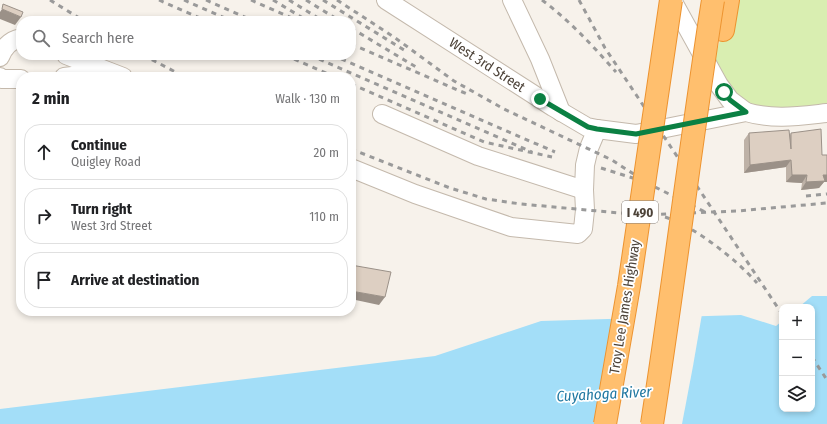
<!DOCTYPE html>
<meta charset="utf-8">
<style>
:root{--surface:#fff;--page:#f6f6f6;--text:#202124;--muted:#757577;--line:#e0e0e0}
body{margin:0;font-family:"Fira Sans Condensed",sans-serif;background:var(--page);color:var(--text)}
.controls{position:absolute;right:12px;bottom:12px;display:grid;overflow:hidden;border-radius:8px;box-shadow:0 2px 6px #0003}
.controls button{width:36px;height:36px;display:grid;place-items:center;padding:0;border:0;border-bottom:1px solid var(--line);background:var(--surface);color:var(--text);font:20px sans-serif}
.stop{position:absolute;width:12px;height:12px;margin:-9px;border:3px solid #0b8043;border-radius:50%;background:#fff}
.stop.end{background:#0b8043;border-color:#fff;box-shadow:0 1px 4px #0008}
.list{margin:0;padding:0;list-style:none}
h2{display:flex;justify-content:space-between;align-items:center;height:52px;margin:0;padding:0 16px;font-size:17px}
h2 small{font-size:13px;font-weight:400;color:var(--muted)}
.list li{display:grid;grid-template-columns:26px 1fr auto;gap:12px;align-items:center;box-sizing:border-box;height:56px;margin:0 8px 8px;padding:0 8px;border:1px solid var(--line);border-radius:16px}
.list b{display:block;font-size:15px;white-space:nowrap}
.list p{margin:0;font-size:13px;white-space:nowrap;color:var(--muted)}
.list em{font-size:13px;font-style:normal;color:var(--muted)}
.icon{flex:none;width:22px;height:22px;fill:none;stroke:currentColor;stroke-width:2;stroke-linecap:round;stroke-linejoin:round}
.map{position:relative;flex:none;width:827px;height:424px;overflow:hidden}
.search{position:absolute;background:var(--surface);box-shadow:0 2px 6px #0003;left:16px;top:16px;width:340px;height:44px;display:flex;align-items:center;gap:10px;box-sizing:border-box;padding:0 14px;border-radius:16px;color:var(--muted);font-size:15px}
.panel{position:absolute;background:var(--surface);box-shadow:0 2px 6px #0003;left:16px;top:72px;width:340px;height:244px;border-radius:16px}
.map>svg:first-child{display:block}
</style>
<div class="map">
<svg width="827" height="424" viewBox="0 0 827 424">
<rect width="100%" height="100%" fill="#f7f2eb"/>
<!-- green -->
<path fill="#d9eeb1" d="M732 0H827V113L759 116 719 85 715 57Z"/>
<!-- water -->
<path fill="#a3def8" d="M812 296H827V424H0V409L435 356 541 321 741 315 776 326 782 321V409H812V307H799Z"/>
<!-- pier -->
<path fill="#f7f2eb" d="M702 314 693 366 682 424H597L616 317Z"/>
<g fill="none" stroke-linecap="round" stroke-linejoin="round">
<!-- minor casing -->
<g stroke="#c4b9ac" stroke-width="20">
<g id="minor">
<path d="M386 0 553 107 587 127 597 129 636 134 746 112C773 120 799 116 827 113"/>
<path d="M512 0 540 59 561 112"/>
<path d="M672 0 719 85 730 100 746 112"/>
<path d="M66 55 123 77"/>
<path d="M0 57C4 47 10 40 21 38"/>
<path d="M0 77 2 79H21"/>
<path d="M64 77 106 72"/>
<path d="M382 114 478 156 584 190 585 165 589 148 597 129"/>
<path d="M351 168 415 194 511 227 578 234 583 229 585 210 584 190"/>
</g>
</g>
<!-- highway casing -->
<g stroke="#ed932f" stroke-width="24">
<path id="highway" d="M723 30 728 0"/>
</g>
<!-- minor -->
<use href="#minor" stroke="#fff" stroke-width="18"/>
<!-- highway -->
<use href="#highway" stroke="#ffbf6e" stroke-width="22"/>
<!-- rail -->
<g stroke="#9a9a9a" stroke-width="3" stroke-dasharray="5 5" stroke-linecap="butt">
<path d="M50 0 84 21"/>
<path d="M159 0 207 21"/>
<path d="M184 0 232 21"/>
<path d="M206 0 254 21"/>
<path d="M251 0 299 21"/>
<path d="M273 0 308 21"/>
<path d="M289 0 323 21"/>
<path d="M306 0 340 21"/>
<path d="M323 0 404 50"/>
<path d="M337 0 394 37 454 81 504 109 612 160 649 184 705 212"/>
<path d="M542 0C570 21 593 46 616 72"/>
<path d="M579 0 605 48 782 314"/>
<path d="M351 28 416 67"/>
<path d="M351 44 467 94"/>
<path d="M143 55 185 77"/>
<path d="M285 55 335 77"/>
<path d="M310 55 532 152"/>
<path d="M332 55 555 152"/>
<path d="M351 84 484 142 552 157"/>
<path d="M351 149 450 188 486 199 521 204 642 215 737 211 827 203"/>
<path d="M601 168 636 179"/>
<path d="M806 196 827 194"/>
<path d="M665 217C694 226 737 260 757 283"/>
<path d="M812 357 827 380"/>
</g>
<!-- highway-bridge casing -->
<g stroke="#ed932f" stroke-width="24" stroke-linecap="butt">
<g id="highway-bridge">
<path d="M605 424 629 286 671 0"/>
<path d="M652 424C674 283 691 141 713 0"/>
</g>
</g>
<!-- highway-bridge -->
<use href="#highway-bridge" stroke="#ffbf6e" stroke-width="22"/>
</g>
<!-- wall -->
<path fill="#beb2a7" d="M749 133 790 135 791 133 822 155H827V182H824L819 188 801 190 802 183 786 182V167L744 173V140Z"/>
<!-- shaded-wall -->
<g fill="#9b9188">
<path d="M2 9 21 17 15 25 0 19V12Z"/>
<path d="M791 160 786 167 744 173 750 165Z"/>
<path d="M792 175H807L802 183 786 182Z"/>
<path d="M823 175H827V182H824L819 188 801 190 806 182Z"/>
<path d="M351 291 385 297 379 305 351 299Z"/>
</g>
<!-- building -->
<g fill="#ddcfc2" stroke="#9b9188">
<path d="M3 4 23 12 21 17 2 9Z"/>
<path d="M821 129 822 155H827V175H823L825 181 806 182 807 175H792L791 160 750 165 749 133 789 130 791 149V133Z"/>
<path d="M351 265 391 272 385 297 351 291Z"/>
</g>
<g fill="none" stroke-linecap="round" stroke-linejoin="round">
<!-- route -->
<path stroke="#0b8043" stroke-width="5" d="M540 99 588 127 597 129 636 134 746 112 730 100 724 92"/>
</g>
<g text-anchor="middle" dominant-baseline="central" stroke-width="3.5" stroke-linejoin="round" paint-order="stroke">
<!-- shield labels -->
<rect fill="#fff" stroke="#827b74" stroke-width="1" x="622" y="201" width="36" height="22" rx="3"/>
<g font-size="13" font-weight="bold" fill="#4c4238">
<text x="640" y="212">I 490</text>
</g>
<!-- street labels -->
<g font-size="14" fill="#4c4238" stroke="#fff">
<text transform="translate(487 65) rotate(33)">West 3rd Street</text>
<text transform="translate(625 307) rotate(-81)">Troy Lee James Highway</text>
</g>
<!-- water labels -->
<g font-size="15" font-style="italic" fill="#2078a1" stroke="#fff">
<text transform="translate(604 394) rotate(-3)">Cuyahoga River</text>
</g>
</g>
</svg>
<div class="controls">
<button>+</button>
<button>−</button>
<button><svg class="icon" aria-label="layers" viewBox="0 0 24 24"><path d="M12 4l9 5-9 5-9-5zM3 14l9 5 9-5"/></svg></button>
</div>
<div class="stop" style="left:724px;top:92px"></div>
<div class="stop end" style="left:540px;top:99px"></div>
<div class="search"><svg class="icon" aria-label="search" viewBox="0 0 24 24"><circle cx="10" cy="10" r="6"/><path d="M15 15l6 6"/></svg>Search here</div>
<section class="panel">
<h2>2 min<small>Walk · 130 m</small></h2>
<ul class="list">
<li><svg class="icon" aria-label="ahead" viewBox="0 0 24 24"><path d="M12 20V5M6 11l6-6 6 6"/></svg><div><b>Continue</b><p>Quigley Road</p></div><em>20 m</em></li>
<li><svg class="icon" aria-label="right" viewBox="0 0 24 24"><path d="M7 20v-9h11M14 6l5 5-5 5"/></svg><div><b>Turn right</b><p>West 3rd Street</p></div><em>110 m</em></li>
<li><svg class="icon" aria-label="arrive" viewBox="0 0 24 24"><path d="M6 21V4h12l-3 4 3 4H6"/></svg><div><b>Arrive at destination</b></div></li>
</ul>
</section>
</div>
